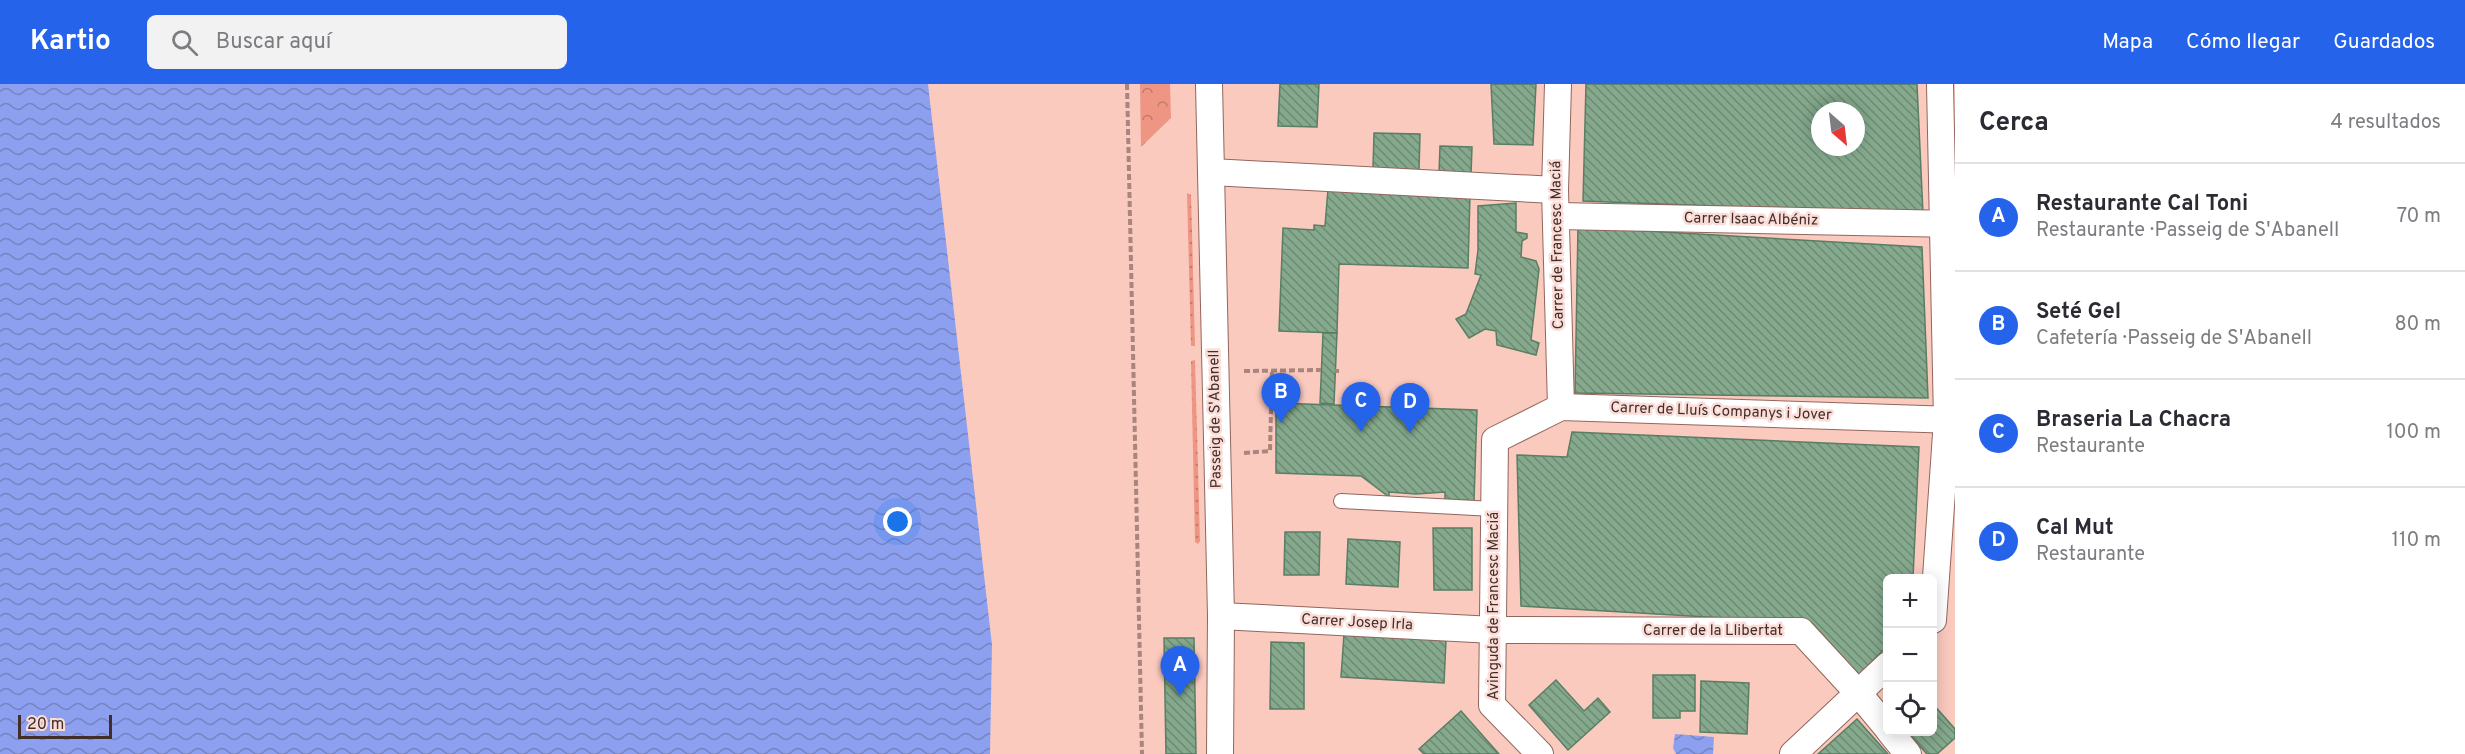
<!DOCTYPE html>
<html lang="es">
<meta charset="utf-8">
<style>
:root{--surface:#fff;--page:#f2f2f3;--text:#2b2b33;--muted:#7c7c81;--line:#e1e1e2;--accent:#2563eb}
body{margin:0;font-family:Overpass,sans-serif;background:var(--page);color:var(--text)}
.controls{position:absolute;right:18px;bottom:18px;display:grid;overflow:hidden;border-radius:9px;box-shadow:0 3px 15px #0003}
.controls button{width:54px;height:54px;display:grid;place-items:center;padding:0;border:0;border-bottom:2px solid var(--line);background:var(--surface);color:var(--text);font:30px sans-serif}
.compass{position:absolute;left:1811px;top:18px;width:54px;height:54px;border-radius:50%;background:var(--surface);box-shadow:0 3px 15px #0003;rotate:152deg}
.scale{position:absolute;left:18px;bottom:15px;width:94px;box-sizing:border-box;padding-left:6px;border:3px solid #412e2a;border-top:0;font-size:16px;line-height:21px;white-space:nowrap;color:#412e2a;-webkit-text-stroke:4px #fbdcd6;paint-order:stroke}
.you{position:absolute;left:898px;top:438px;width:21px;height:21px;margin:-15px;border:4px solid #fff;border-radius:50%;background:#1a73e8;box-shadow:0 0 0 9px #1a73e833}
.badge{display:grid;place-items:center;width:39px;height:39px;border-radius:50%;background:var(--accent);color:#fff;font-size:20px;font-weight:700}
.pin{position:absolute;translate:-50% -50px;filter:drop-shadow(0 2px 3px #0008)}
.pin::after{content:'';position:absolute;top:32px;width:21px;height:18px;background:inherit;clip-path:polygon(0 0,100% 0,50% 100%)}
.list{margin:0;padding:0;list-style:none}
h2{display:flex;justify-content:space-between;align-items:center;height:78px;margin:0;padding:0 24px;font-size:26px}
h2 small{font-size:20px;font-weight:400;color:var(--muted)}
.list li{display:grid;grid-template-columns:39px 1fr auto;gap:18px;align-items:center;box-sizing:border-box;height:108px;padding:0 24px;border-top:2px solid var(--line)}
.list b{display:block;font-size:22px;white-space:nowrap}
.list p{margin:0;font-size:20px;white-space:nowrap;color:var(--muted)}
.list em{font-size:20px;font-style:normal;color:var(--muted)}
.icon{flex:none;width:33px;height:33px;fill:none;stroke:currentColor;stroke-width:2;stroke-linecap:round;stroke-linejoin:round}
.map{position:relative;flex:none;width:1955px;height:670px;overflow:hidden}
header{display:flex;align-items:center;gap:36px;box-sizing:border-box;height:84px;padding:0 30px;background:var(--accent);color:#fff}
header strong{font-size:28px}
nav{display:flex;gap:33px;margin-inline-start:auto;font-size:21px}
.search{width:420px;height:54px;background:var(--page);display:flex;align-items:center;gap:15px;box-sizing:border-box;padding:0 21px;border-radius:9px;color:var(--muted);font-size:22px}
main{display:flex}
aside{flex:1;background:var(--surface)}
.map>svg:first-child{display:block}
</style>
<header>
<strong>Kartio</strong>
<div class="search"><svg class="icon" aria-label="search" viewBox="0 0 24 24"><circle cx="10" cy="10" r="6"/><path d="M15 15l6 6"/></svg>Buscar aquí</div>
<nav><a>Mapa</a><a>Cómo llegar</a><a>Guardados</a></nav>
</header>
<main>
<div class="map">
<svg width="1955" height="670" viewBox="0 0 1955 670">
<defs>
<pattern id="grass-dots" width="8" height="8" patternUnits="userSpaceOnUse" patternTransform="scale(1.5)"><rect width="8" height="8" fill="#ee9583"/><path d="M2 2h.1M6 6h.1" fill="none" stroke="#c27a6b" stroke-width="1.8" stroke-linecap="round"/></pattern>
<pattern id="park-crowns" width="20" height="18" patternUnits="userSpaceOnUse" patternTransform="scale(1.5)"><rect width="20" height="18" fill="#ee9583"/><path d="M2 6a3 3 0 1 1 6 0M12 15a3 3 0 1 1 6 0" fill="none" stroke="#c27a6b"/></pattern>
<pattern id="water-waves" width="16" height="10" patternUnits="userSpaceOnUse" patternTransform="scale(1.5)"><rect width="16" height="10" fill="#8ca0ef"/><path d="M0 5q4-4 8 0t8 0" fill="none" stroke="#7483c2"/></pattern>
<pattern id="building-back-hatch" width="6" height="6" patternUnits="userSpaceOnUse" patternTransform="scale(1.5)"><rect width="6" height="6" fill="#84a98d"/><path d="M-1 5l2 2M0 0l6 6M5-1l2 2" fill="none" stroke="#6e8a73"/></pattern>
</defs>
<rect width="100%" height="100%" fill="#fbcabf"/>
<!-- grass -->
<g fill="url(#grass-dots)">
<path d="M1187 109 1191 111 1195 262H1191Z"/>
<path d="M1195 276 1200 457 1198 460 1195 458 1191 277Z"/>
</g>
<!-- park -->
<path fill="url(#park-crowns)" d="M1140 0H1170L1171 34 1141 63Z"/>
<!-- water -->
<g fill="url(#water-waves)">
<path d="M0 0H928L992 561 990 670H0Z"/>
<path d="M1675 650 1714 653 1713 670H1676L1673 664Z"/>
</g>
<!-- building -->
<g fill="url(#building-back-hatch)" stroke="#597e63" stroke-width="1.5" fill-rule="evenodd">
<path d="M1280 0H1319L1317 43 1278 42Z"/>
<path d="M1491 0H1536L1533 61 1494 60Z"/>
<path d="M1586 0H1917L1923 130 1583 117ZM1820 27H1856V63H1820Z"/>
<path d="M1374 49 1420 50 1419 86 1373 84Z"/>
<path d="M1440 62 1472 63 1471 91 1439 89Z"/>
<path d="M1328 105 1470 111 1468 184 1339 180 1337 249 1279 247 1283 144 1314 146V141L1325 142Z"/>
<path d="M1516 119V148L1527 150V154L1522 157 1521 173 1536 177 1539 185 1531 256 1539 259 1536 271 1497 261 1496 247 1485 245 1469 254 1456 235 1466 230 1481 191 1475 190 1478 166V122Z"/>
<path d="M1578 143 1922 163 1928 314 1575 309Z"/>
<path d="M1323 249H1337L1334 320 1320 319Z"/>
<path d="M1276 319 1477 326 1474 417 1445 415V408L1416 410 1389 408V413L1361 392 1276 389Z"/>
<path d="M1572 348 1919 363 1913 494H1888V561L1859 591 1812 539 1521 522 1517 371 1567 373Z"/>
<path d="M1433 444H1472V506H1434Z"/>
<path d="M1285 448H1320L1319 491H1284Z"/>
<path d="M1348 455 1400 458 1398 503 1346 500Z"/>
<path d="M1344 550 1446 556 1444 599 1341 593Z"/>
<path d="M1164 554H1194L1196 670H1166Z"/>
<path d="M1271 558 1304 559V625H1270Z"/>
<path d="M1653 591H1695V627H1680V634H1653Z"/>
<path d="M1556 596 1584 627 1598 614 1610 628 1568 666 1529 621Z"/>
<path d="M1701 597 1749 599 1747 650 1700 648Z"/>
<path d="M1932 619 1955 645V654L1937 670H1927L1907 648H1932Z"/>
<path d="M1461 627 1499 670H1424L1419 665Z"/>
<path d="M1857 635 1888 670H1818Z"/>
</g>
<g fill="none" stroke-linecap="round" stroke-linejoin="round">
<!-- lane casing -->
<g stroke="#92665d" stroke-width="16">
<path id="lane" d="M1341 417 1494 425"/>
</g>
<!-- street casing -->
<g stroke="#92665d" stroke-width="28">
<g id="street">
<path d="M1209 0 1221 532 1220 670"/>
<path d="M1558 0 1555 106 1561 323"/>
<path d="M1211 88 1555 106"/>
<path d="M1558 132 1955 140"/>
<path d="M1221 532 1494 546 1801 547 1859 610 1888 645"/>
<path d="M1933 536 1947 336 1940 0"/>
<path d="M1890 648 1908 670"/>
<path d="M1540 670 1492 621 1495 356 1561 323 1955 336"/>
<path d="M1793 670 1888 581"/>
</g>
</g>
<!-- path -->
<g stroke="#a9857d" stroke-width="4" stroke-dasharray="6 3" stroke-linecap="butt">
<path d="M1127 0 1142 670"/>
<path d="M1244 287 1321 286"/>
<path d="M1335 287H1339"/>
<path d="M1244 369 1270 367 1272 287"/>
</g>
<!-- lane -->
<use href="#lane" stroke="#fff" stroke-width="14"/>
<!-- street -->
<use href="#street" stroke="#fff" stroke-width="26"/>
</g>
<g text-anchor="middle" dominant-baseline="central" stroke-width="5" stroke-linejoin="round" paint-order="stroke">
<!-- street labels -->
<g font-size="15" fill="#412e2a" stroke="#fbdcd6">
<text transform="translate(1751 136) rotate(1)">Carrer Isaac Albéniz</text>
<text transform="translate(1558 161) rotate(-91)">Carrer de Francesc Maciá</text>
<text transform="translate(1721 328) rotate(2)">Carrer de Lluís Companys i Jover</text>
<text transform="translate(1216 335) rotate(-91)">Passeig de S'Abanell</text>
<text transform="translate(1494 522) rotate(-90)">Avinguda de Francesc Maciá</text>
<text transform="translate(1357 539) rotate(3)">Carrer Josep Irla</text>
<text x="1713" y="547">Carrer de la Llibertat</text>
</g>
</g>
</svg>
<div class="controls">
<button>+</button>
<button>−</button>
<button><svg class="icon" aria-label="locate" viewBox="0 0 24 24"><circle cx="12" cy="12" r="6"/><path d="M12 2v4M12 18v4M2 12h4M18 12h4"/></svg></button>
</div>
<svg class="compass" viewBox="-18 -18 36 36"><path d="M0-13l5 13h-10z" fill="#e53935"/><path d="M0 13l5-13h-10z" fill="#7c7c81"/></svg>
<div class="scale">20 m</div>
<div class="you"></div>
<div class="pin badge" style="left:1180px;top:612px">A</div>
<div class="pin badge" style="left:1281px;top:339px">B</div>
<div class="pin badge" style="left:1361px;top:348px">C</div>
<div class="pin badge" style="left:1410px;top:349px">D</div>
</div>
<aside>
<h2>Cerca<small>4 resultados</small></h2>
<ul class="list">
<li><span class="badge">A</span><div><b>Restaurante Cal Toni</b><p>Restaurante · Passeig de S'Abanell</p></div><em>70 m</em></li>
<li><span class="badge">B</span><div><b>Seté Gel</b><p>Cafetería · Passeig de S'Abanell</p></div><em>80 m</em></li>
<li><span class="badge">C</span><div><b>Braseria La Chacra</b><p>Restaurante</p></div><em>100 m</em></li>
<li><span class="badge">D</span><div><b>Cal Mut</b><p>Restaurante</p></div><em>110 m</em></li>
</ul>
</aside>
</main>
